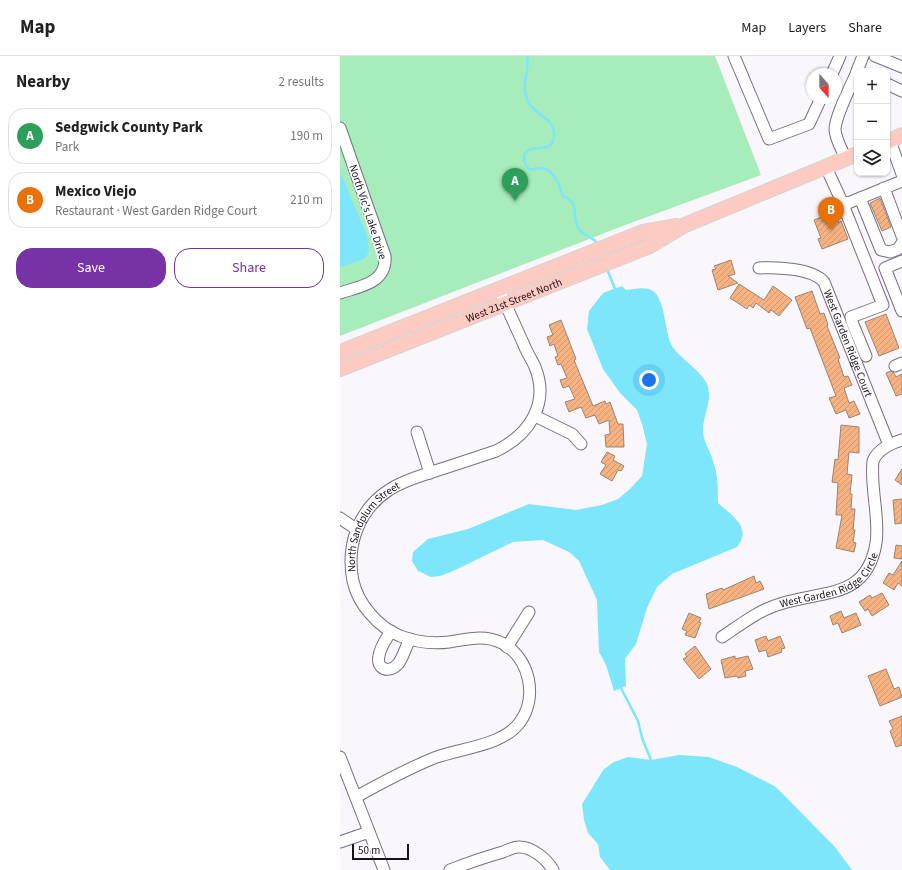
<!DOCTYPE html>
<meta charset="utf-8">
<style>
:root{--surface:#fff;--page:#f2f2f2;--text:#222;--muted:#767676;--line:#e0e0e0;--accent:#7732a5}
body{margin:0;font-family:"Source Sans 3",sans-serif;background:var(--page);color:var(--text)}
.controls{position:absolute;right:12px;top:12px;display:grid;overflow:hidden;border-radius:8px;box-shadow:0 1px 3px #0004}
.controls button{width:36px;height:36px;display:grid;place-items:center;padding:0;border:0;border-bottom:1px solid var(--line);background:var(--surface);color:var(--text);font:20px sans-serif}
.compass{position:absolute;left:466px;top:12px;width:36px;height:36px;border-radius:50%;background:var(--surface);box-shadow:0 1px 3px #0004;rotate:159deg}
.scale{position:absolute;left:12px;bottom:10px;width:57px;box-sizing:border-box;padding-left:4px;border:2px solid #18121a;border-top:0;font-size:11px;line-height:14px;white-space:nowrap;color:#18121a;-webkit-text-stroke:3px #fff;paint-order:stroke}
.you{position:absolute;left:309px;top:324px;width:14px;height:14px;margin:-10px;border:3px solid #fff;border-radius:50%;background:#1a73e8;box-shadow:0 0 0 6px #1a73e833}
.badge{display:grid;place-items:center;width:26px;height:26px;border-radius:50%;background:var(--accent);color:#fff;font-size:13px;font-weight:700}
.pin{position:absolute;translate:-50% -33px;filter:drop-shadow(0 1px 2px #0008)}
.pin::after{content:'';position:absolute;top:21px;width:14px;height:12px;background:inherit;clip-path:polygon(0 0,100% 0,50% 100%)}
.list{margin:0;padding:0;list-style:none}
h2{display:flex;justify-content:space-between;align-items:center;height:52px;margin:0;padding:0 16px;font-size:17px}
h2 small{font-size:13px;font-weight:400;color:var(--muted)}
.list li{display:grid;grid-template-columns:26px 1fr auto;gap:12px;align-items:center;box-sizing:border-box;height:56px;margin:0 8px 8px;padding:0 8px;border:1px solid var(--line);border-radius:16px}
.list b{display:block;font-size:15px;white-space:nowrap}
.list p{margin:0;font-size:13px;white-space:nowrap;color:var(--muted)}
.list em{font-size:13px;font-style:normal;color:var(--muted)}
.actions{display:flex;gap:8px;padding:12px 16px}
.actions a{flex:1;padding:9px 0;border:1px solid var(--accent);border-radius:16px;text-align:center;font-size:14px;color:var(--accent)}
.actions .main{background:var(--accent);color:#fff}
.icon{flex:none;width:22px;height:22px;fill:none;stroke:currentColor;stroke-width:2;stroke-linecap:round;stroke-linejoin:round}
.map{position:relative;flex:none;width:562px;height:814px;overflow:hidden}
header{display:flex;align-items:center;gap:24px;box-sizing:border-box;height:56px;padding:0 20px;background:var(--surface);border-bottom:1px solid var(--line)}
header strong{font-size:19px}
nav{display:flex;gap:22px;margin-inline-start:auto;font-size:14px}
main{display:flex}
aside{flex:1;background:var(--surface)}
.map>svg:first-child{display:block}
</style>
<header>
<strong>Map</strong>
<nav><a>Map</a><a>Layers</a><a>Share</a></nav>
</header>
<main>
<aside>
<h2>Nearby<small>2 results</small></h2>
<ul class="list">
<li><span class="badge" style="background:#2e9e5b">A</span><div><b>Sedgwick County Park</b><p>Park</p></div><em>190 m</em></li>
<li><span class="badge" style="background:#e8710a">B</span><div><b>Mexico Viejo</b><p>Restaurant · West Garden Ridge Court</p></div><em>210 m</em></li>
</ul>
<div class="actions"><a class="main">Save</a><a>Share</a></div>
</aside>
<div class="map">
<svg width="562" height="814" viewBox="0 0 562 814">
<defs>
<pattern id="building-hatch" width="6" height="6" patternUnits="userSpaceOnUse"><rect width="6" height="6" fill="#f6b381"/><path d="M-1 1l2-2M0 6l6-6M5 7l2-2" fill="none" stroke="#d2996f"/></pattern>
</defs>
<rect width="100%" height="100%" fill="#faf7fc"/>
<!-- park -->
<path fill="#a7edbb" d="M0 0H375L421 119 280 171 0 280Z"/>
<!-- water -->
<g fill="#7ee6fb">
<path d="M0 116 27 179 29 196 24 203 0 211Z"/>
<path d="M282 230 286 234C294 233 306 230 313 235 326 245 324 275 332 290 338 301 365 317 368 331 372 347 362 362 363 376 364 387 370 394 373 405 378 418 378 433 378 447 391 459 413 471 397 491L332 518 317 531 307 552 296 588 285 603 286 630 274 635 266 609 259 596 257 544 239 505 229 496 203 484 173 486 111 516 100 520 91 521 78 515 72 505 73 496 88 483 128 473 189 448 236 454 262 449 278 443 290 433 302 420 307 388 302 368 297 354 280 337 263 313 247 273 249 255 263 237Z"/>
<path d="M339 699 369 701 397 711 436 731 495 791 512 814H270L260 801 258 788 248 777 244 764 242 748 264 713 274 706 288 701 311 704Z"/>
</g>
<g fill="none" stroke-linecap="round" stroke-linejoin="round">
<!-- stream -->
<g stroke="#7ee6fb" stroke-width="2.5">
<path d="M187 0C190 16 180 30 188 45 194 60 215 61 214 79 214 84 213 88 209 90 202 94 184 89 184 102 184 107 186 110 189 113 194 114 197 112 202 112 214 113 220 131 223 140 242 148 230 161 239 173 244 181 255 181 258 189"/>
<path d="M267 213 275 233"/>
<path d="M281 632 298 665 302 682 311 704"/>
</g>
</g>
<!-- building -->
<g fill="url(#building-hatch)" stroke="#9a8474">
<path d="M540 142 551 171 542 175 530 147Z"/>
<path d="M494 156 499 167 501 165 508 183 482 193 478 183 481 182 474 164Z"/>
<path d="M391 204 395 218 388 220 398 227 378 234 372 214 376 213 374 210Z"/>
<path d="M399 228 424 244 433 230 452 244 439 260 431 254 429 257 416 247 413 252 409 249 407 253 390 242Z"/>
<path d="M472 235 480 258 484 257 488 269 487 270 500 302 498 303 504 321 508 320 512 329 504 332 509 347 514 345 520 358 509 362 506 354 496 358 489 342 496 340 470 272 467 273 455 241Z"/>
<path d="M546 258 559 292 539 300 525 266Z"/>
<path d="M221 264 236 303 234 304 253 350 265 345 266 348 270 346 278 368H283L284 391H266L265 379 270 378 269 364 259 368 255 359 246 362 241 351 229 356 225 346 235 343 229 330 223 332 220 324 227 322 221 308 218 309 215 301 218 300 214 288 210 290 207 281 213 279 209 269Z"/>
<path d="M551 315 554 317 556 321 562 318V338L556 340 546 317Z"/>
<path d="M501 369 519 371V397L509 396 507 418 512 419 510 438H512L511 453H515L513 474H515L513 486 516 487 514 496 496 492 502 459H496L498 427 492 426 495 403 498 404Z"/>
<path d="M267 396 275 400 273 404 284 410 281 415 278 414 272 425 260 418 266 409 261 406Z"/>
<path d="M562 413V429L555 424Z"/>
<path d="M562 443V467L555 468 553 444Z"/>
<path d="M556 489 562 490V503L554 502Z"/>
<path d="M562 505V530L558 527 554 534 543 527 549 517 553 519Z"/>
<path d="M414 520 416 527 420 525 424 533 369 553 366 538 382 532 383 534Z"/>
<path d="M542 537 549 549 532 560 528 553 525 555 519 546 530 539 532 542Z"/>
<path d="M501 555 504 562 516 557 521 569 502 577 498 567 493 569 490 560Z"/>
<path d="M349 557 361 562 359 566 361 567 355 582 345 579 347 575 342 573Z"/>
<path d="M426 580 428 585 440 580 445 592 441 593 442 596 428 601 426 594 419 596 415 584Z"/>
<path d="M355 590 371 613 359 623 343 603 347 601 345 598Z"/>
<path d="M395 600V603L408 600 413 613 405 615 406 620 398 622 397 620 385 622 381 604Z"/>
<path d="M546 613 554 633 559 631 562 641 540 650 528 620Z"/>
<path d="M562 660V689L556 691 550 675 553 673 549 665Z"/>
</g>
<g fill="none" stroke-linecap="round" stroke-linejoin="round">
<!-- minor casing -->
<g stroke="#7b6e82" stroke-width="13">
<g id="minor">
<path d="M394 0 429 83 469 68 481 42"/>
<path d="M535 0 562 11"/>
<path d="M517 15 523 0"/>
<path d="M492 18 500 0"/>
<path d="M547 28 562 35"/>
<path d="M0 72 45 200C47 227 21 230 0 237"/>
<path d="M550 85 562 118"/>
<path d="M506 103C502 94 496 84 495 74 495 60 511 30 517 16"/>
<path d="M486 111 502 146 508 147 562 125"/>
<path d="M544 132 562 180"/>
<path d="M520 142 541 194 550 196 558 193 562 187"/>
<path d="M502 146 543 249 511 261 512 266 526 300"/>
<path d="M562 205 545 212 562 255"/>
<path id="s1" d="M419 212C436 211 472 212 484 226L549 389"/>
<path d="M555 310 562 307"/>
<path d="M195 360 232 378 241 388"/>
<path d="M77 376 90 417"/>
<path d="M0 462 16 473"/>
<path d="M51 575C47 582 40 591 39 600 36 613 49 618 58 608 63 602 66 590 70 583"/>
<path id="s2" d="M382 581C400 569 419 554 440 548 482 534 527 544 536 487 540 462 530 432 533 405 538 393 550 388 562 384"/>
<path d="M167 591 189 556"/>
<path d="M0 701 44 814"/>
<path id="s3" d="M16 741C41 727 67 713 94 702 120 692 163 690 180 666 198 641 190 602 162 587 144 578 128 583 109 586 93 588 76 586 60 580 38 571 18 548 13 525 6 490 18 454 49 434 62 425 77 421 92 416 114 409 135 402 156 395 189 379 210 348 195 311 192 304 187 297 184 289 176 271 167 252 159 233"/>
<path d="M0 786 29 776"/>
<path d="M110 814C128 807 145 801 163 796 168 794 174 791 178 791 191 790 207 803 213 814"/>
</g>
</g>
<!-- major casing -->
<g stroke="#d5d4d6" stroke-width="16">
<g id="major">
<path d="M547 86 562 79"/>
<path d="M0 296 303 176 337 170"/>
<path id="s4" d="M0 313 310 190 345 169 517 98"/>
</g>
</g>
<!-- minor -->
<use href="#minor" stroke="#fff" stroke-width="11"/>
<!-- major -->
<use href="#major" stroke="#fdcbc1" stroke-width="14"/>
</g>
<g text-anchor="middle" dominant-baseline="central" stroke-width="3.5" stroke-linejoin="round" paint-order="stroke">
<!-- street labels -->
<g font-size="11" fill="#18121a" stroke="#fff">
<text transform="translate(28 156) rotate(72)">North Vic's Lake Drive</text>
<text stroke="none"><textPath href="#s4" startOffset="187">West 21st Street North</textPath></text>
<text stroke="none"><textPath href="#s1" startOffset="134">West Garden Ridge Court</textPath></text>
<text stroke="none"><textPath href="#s3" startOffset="514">North Sandplum Street</textPath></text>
<text stroke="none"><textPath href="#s2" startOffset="124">West Garden Ridge Circle</textPath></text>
</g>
</g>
</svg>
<div class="controls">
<button>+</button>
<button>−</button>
<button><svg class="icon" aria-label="layers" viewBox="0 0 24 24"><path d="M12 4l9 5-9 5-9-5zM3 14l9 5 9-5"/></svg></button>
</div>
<svg class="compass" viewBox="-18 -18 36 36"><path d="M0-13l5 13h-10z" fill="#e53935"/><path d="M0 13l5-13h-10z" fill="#767676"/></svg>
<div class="scale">50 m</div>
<div class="you"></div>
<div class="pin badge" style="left:175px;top:145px;background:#2e9e5b">A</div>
<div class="pin badge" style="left:491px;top:174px;background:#e8710a">B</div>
</div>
</main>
